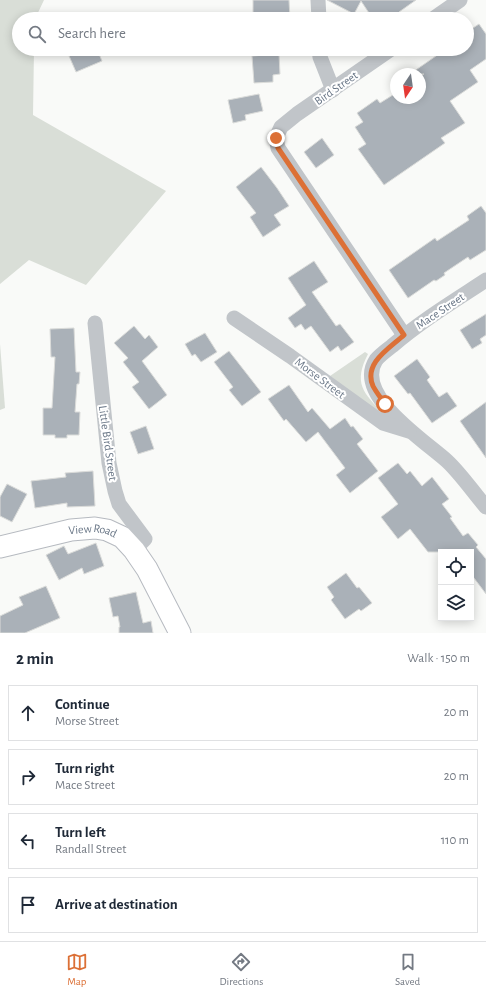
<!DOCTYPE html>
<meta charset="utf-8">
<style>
:root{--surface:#fff;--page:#f2f2f3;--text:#1f2937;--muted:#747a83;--line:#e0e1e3;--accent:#dc7036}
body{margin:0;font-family:"Alegreya Sans",sans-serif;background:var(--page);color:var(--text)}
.controls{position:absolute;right:12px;bottom:12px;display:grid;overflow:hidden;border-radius:0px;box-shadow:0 2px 10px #0003}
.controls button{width:36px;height:36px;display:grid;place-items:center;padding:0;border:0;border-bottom:1px solid var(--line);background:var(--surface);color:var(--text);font:20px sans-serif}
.compass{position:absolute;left:390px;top:68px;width:36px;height:36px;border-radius:50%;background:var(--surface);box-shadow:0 2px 10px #0003;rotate:193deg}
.stop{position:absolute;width:12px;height:12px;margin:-9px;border:3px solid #dc7036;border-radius:50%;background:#fff}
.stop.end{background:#dc7036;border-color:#fff;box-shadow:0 1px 4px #0008}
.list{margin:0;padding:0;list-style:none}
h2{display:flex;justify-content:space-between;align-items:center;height:52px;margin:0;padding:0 16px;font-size:17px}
h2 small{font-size:13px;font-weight:400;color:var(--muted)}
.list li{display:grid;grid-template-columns:26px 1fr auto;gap:12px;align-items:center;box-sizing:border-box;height:56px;margin:0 8px 8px;padding:0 8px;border:1px solid var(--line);border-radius:0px}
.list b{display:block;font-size:15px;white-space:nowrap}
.list p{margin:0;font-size:13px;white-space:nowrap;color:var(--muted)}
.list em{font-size:13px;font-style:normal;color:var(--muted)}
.icon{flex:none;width:22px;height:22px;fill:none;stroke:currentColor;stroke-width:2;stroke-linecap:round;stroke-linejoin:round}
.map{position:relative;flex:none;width:486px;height:633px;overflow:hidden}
.search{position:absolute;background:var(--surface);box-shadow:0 2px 10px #0003;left:12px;right:12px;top:12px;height:44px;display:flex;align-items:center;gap:10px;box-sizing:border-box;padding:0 14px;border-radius:22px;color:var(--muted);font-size:15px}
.sheet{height:308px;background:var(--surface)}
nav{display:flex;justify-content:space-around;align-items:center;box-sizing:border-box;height:56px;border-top:1px solid var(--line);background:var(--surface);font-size:11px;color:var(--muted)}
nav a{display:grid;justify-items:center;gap:2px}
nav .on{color:var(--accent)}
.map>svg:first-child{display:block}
</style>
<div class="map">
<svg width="486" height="633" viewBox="0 0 486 633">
<rect width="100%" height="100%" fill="#f9faf8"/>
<!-- green -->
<g fill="#d9ded7">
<path d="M0 0H44L35 19H19V49H34L33 115 166 191 86 285 29 260 0 284Z"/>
<path d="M0 344 5 408 0 410Z"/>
<path d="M365 352 368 354C353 383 363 393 384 414L381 416 330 376Z"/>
</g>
<!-- building -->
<g fill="#aab1b8" stroke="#dbdcda">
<path d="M253 0H289L290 19H253Z"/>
<path d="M327 0H416L399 12 404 19H373L361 1 354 14Z"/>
<path d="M479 24 486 34V59L470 70 478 82 450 101 465 123 441 138 445 143 384 185 358 149 366 144 355 127 363 122 357 113 377 99 380 103 396 93V98H420V76L424 74H410L446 49H467V32Z"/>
<path d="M66 49H97L102 61 76 72Z"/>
<path d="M279 54 280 74 273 75V82L254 83 252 56Z"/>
<path d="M259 94 263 111 245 115 246 120 233 123 228 100Z"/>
<path d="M322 138 334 155 316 168 304 152Z"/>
<path d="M261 167 277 188 289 206 274 215 281 225 263 237 250 217 256 213 236 187Z"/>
<path d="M481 206 486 213V250L470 260 468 257 444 273 445 275 436 281 434 280 408 298 389 270 435 238 437 241 469 220 467 216Z"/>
<path d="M314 261 328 282 312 292 336 326 340 324 354 342 341 351 338 346 330 352 311 326 305 330 301 324 295 328 288 318 306 305 288 278Z"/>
<path d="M486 314V335L480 339 482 343 472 349 460 330Z"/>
<path d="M134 326 145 339 149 335 158 347 142 361 167 395 149 409 132 387 139 382 123 362 128 358 114 343Z"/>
<path d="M74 328 76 372H80L79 384H77L75 412H80L79 435H67V438H55V435H43V408H52L55 357H51L50 329Z"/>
<path d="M205 333 217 352 201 362 195 354 192 356 185 344Z"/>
<path d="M229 351 261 392 242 406 229 390 233 387 214 362Z"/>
<path d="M417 359 430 377 427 380 439 397 447 392 457 406 432 423 410 393 408 394 394 376Z"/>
<path d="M289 385 308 412 312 408 330 429 345 418 351 427 353 426 363 439 357 444 378 471 350 493 336 475 345 468 318 432 306 442 286 419 284 421 268 399Z"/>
<path d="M486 402V458L460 421Z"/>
<path d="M146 426 154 449 138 454 130 432Z"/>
<path d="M398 463 407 474 410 471 422 486 432 477 449 499 442 504 452 517 450 518 463 536 468 533 478 545 476 547 486 559V594L471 574V552H428L410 529 398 539 381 517 398 504 378 478Z"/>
<path d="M93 471 95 506 67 507V503L35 508 31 481 66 477 65 473Z"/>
<path d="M7 484 27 494 12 522 0 516V497Z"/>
<path d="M96 543 104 566 84 574 82 568 59 580 46 555 64 546 68 554Z"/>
<path d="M346 573 357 588 359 587 372 603 361 611 359 609 345 619 331 600 334 597 327 587Z"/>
<path d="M46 586 60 618 25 633H0V616L23 605 19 597Z"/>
<path d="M136 592 143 623 151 621 153 633H119V627H120L118 616 113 617 109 598Z"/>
</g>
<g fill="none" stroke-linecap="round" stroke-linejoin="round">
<!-- secondary casing -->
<g stroke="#b6bac0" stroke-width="23">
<g id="secondary">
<path id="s1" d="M0 547 71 530 95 528 107 530 122 537 134 550 147 569 180 633"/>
</g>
</g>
<!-- street -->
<g stroke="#c1c5c9" stroke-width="15">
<path d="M318 0 319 19"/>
<path d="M433 19 460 0"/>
<path d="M319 49 320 57 333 90"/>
<path d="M391 49 297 114 281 127 276 138 278 148 404 335"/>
<path d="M486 280C454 301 421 321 392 346 387 350 380 355 376 360 353 395 425 441 447 461 461 474 473 492 486 507"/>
<path d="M234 318 290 356 383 423 409 431"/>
<path d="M95 323 109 463 115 491 119 504 145 539 134 550"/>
</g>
<!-- secondary -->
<use href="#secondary" stroke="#fff" stroke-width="21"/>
</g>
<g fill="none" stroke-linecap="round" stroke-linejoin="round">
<!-- route -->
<path stroke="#dc7036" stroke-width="5" d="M276 138 278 148 404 335C390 348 363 363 373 386 376 392 381 398 385 404"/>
</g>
<g text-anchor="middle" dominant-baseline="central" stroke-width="4" stroke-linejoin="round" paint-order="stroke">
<!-- street labels -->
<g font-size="12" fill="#6a7787" stroke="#fff">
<text transform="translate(336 88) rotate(-35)">Bird Street</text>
<text transform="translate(440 311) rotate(-34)">Mace Street</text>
<text transform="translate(320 378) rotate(37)">Morse Street</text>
<text transform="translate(108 443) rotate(82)">Little Bird Street</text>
<text stroke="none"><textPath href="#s1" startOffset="95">View Road</textPath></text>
</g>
</g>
</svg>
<div class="controls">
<button><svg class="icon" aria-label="locate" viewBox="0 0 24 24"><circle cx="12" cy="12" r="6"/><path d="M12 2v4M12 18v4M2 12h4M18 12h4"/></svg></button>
<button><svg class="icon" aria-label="layers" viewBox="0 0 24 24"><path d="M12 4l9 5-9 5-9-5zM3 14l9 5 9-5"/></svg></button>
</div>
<svg class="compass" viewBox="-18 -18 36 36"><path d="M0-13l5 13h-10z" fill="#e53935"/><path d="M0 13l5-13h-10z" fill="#747a83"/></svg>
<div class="stop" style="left:385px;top:404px"></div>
<div class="stop end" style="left:276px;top:138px"></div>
<div class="search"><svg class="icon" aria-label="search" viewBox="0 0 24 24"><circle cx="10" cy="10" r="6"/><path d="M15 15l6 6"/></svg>Search here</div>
</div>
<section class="sheet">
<h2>2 min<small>Walk · 150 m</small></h2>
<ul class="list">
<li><svg class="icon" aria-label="ahead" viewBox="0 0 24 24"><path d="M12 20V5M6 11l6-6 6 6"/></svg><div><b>Continue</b><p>Morse Street</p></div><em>20 m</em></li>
<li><svg class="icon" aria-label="right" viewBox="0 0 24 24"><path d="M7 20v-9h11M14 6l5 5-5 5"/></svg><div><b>Turn right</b><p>Mace Street</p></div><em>20 m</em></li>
<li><svg class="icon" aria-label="left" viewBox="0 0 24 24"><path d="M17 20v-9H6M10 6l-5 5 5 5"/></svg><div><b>Turn left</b><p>Randall Street</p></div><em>110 m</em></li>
<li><svg class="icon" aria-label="arrive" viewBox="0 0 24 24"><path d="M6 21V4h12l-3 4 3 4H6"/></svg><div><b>Arrive at destination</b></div></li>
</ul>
</section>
<nav>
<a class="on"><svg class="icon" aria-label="map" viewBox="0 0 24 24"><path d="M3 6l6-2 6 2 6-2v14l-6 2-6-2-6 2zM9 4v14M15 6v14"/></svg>Map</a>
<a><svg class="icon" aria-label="directions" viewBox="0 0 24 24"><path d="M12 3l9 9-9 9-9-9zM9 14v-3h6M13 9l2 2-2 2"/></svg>Directions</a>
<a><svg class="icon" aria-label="saved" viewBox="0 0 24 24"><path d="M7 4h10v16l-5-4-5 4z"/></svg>Saved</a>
</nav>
